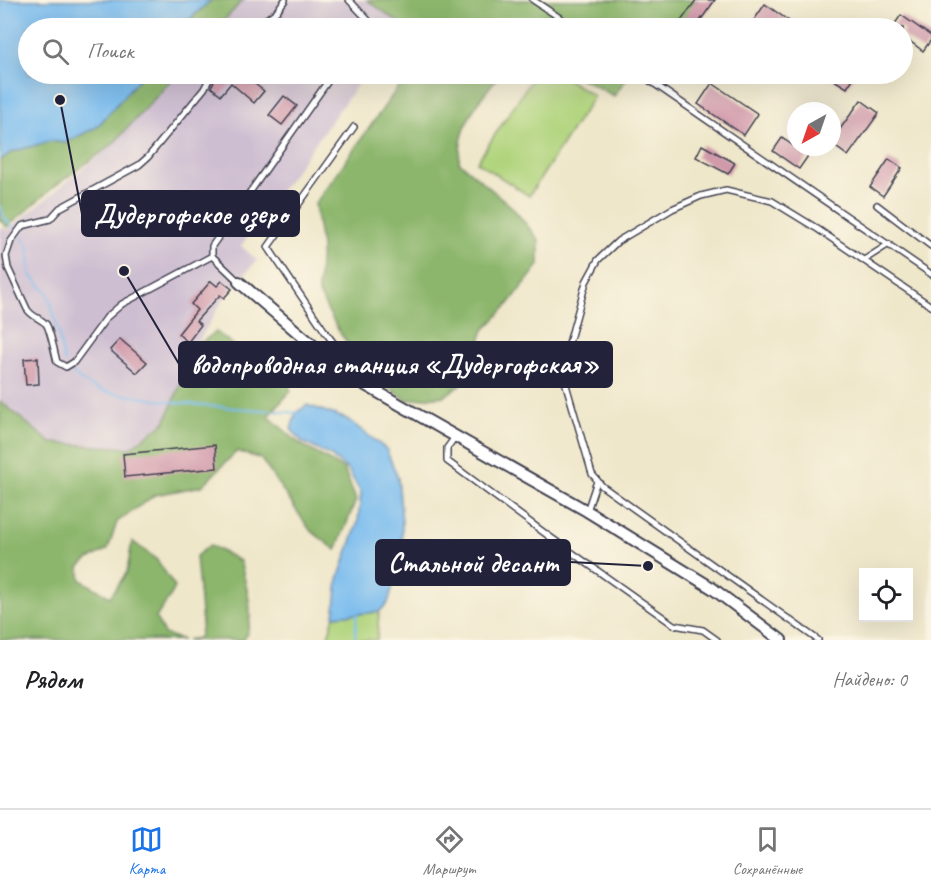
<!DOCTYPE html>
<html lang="ru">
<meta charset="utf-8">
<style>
:root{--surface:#fff;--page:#f6f6f6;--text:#202124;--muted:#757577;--line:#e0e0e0;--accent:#1a73e8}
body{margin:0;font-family:Caveat,sans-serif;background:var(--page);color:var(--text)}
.controls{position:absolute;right:18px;bottom:18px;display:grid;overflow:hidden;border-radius:0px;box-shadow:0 6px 24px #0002}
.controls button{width:54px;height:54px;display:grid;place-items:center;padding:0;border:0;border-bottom:2px solid var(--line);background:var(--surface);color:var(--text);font:30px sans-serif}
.compass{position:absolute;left:787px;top:102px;width:54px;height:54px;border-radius:50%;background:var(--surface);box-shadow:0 6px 24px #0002;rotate:220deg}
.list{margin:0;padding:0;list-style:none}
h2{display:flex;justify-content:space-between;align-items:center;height:78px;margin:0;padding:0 24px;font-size:26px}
h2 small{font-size:20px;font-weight:400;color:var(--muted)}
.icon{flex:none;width:33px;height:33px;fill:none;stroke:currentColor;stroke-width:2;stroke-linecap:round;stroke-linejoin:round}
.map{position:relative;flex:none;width:931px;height:640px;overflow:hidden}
.search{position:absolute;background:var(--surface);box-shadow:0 6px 24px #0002;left:18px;right:18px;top:18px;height:66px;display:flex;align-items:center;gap:15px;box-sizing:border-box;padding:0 21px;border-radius:33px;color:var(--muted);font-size:22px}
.sheet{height:168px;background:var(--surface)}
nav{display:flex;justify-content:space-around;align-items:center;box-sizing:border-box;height:84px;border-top:2px solid var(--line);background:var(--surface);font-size:16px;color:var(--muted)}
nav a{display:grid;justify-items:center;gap:3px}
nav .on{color:var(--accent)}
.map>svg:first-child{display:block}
</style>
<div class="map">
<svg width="931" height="640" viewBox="0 0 931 640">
<rect width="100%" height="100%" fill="#fcf5e5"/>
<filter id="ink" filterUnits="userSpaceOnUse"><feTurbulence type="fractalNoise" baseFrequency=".0167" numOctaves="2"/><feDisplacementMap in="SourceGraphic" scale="12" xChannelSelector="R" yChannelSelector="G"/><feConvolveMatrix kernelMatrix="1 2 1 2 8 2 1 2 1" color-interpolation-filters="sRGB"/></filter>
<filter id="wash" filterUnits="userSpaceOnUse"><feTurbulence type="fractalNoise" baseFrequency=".008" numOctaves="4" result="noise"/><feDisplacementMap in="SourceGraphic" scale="24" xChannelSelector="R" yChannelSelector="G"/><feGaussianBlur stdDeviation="1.35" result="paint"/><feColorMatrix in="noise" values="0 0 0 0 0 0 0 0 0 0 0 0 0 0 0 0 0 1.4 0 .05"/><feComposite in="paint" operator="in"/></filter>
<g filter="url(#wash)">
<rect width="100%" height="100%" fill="#efe7ca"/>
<!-- industrial -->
<g fill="#cebed1">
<path d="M243 0H367L401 24 397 28H217Z"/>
<path d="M177 74H365L241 246 257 260 224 298 196 346 165 422 130 448 51 443 0 401V227L8 230 113 144Z"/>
</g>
<!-- green -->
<g fill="#b0d47d" stroke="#697b5c" stroke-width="1.5">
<path d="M535 74H559L594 96 529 196 477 162Z"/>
<path d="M379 612 377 640H327L334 616Z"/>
</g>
<!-- forest -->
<g fill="#8cb66c" stroke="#576c54" stroke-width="1.5">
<path d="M211 0H243L217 28H186L189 21Z"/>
<path d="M367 0H697L677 28H401V24Z"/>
<path d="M143 74H177L113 144 55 186 7 227 0 220V160L12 152 50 140 65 143 97 127Z"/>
<path d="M404 74H500C476 104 460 122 459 162L512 207 539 240V265L508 305 484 330 465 381 445 396 407 400 375 379 340 333 318 292 321 247 315 204 404 79Z"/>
<path d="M573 74H630L614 96Z"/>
<path d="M216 332 253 359 282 371 291 391 268 416 300 444 344 469 356 500 336 550 310 530 261 459 237 451 202 486 155 495 117 522 108 549 87 560 79 567 81 580 110 597 127 572 132 541 157 560 175 587C170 599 162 607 156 618L164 634 183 640H0V401L51 443 130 448 165 422 196 346Z"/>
<path d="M210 545 240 561C246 586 257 616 244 640H186L199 638 202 624 196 556Z"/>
</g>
<!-- water -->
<g fill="#79bcef" stroke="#4e6f95" stroke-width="1.5">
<path d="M0 0H211L189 20 186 28H28V74H143L97 127 65 143 50 141 12 152 0 160Z"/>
<path d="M307 405 347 419 364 432 386 449 398 478 402 522V555L388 603 379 612 334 616 338 579 358 522 361 493 348 470 331 456 302 442 291 429 296 413Z"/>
</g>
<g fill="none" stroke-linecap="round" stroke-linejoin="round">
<!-- stream -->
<g stroke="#79bcef" stroke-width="2">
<path d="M0 206 5 219 13 227"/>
<path d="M23 237 29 248 30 274 48 294 57 326 64 362"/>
<path d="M70 370C78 380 88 386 100 390 110 394 122 394 132 396 187 406 242 408 297 413"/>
<path d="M355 640 357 613"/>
</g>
</g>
<g id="blocks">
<!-- building -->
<g fill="#d19aab">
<path d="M696 0H715L695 28H676Z"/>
<path d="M765 4 799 28H759L752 23Z"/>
<path d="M901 15 931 36V40L923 51 903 36V28H892Z"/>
<path d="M218 74H242L264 91 254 103 231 83 221 95 211 87Z"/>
<path d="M824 74H856L847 88Z"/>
<path d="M712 83 758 114 744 135 698 104Z"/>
<path d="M284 96 297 106 282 125 269 115Z"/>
<path d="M861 100 879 113 848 156 832 144V140Z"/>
<path d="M782 138 808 156 799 169 773 151Z"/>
<path d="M702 145 735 163 728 174 696 157Z"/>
<path d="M889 159 902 168 883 196 870 187Z"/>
<path d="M211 281 217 286 222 281 232 289 224 298 220 295 196 321 201 325 188 342 178 334 197 310 191 304Z"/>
<path d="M120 339 147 362 137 373 110 350Z"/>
<path d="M38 358 39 384 26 385 24 359Z"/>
<path d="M215 445 217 468 125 477 123 454Z"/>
</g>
</g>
</g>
<g filter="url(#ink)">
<use href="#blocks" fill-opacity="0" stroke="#414050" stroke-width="1.5"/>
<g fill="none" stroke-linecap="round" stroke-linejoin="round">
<!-- lane casing -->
<g stroke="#414050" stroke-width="8">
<g id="lane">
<path d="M349 0 368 20 366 28"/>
<path d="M533 0 575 28"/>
<path d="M254 28 276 12 285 0"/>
<path d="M212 74 204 89 148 157 139 165 60 208 50 219 22 226 11 241 6 256 8 268 27 309C32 317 40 318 46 324 50 329 55 354 57 362L66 367 74 362 107 317 122 304 212 256"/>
<path d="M640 74 931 274"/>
<path d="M354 127 268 247 326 333 358 375"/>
<path d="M877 205 931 246"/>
<path d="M864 260 889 244"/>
<path d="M239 282 212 256V246L333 74"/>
<path d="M455 437 447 448V461L550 537 674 625 703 630 717 640"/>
<path d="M587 511 597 481"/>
<path d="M818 640 602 486 592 474 564 378V361L586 282 598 260 618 241 672 209 701 196 726 190 772 201 816 228 931 306"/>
</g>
</g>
<!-- street casing -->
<g stroke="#414050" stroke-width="14">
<path id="street" d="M239 282 330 360 367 386 587 511 712 588 781 640"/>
</g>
<!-- lane -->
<use href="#lane" stroke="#fff" stroke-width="5"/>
<!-- street -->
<use href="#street" stroke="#fff" stroke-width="10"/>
</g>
</g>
<!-- callouts -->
<path fill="none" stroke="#22223b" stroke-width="2" d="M60 100L82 214M124 271L179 364M648 566L570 562"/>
<g fill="#22223b" stroke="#fcf5e5" stroke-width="2">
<circle cx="60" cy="100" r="6"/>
<circle cx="124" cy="271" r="6"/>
<circle cx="648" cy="566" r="6"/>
</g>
<g fill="#22223b" stroke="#22223b" stroke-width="2">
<rect x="82" y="191" width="217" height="45" rx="6"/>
<rect x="179" y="342" width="433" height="45" rx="6"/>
<rect x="376" y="540" width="194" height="45" rx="6"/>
</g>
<g font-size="27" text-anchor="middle" font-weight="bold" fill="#fff">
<text x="191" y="223">Дудергофское озеро</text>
<text x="395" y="373">водопроводная станция «Дудергофская»</text>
<text x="473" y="572">Стальной десант</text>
</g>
</svg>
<div class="controls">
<button><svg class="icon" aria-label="locate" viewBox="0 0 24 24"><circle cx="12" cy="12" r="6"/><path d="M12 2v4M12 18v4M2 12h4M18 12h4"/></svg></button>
</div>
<svg class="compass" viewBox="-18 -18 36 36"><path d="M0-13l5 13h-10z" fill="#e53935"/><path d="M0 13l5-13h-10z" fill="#757577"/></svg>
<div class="search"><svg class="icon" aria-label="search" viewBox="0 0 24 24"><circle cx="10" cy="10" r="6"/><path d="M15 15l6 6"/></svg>Поиск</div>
</div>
<section class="sheet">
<h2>Рядом<small>Найдено: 0</small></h2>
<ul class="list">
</ul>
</section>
<nav>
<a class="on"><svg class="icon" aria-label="map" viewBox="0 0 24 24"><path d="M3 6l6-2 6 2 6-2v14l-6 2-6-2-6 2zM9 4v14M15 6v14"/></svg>Карта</a>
<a><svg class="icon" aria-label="directions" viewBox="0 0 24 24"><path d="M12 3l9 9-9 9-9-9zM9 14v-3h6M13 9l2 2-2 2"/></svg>Маршрут</a>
<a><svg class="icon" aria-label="saved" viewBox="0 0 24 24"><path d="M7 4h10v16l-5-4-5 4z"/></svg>Сохранённые</a>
</nav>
